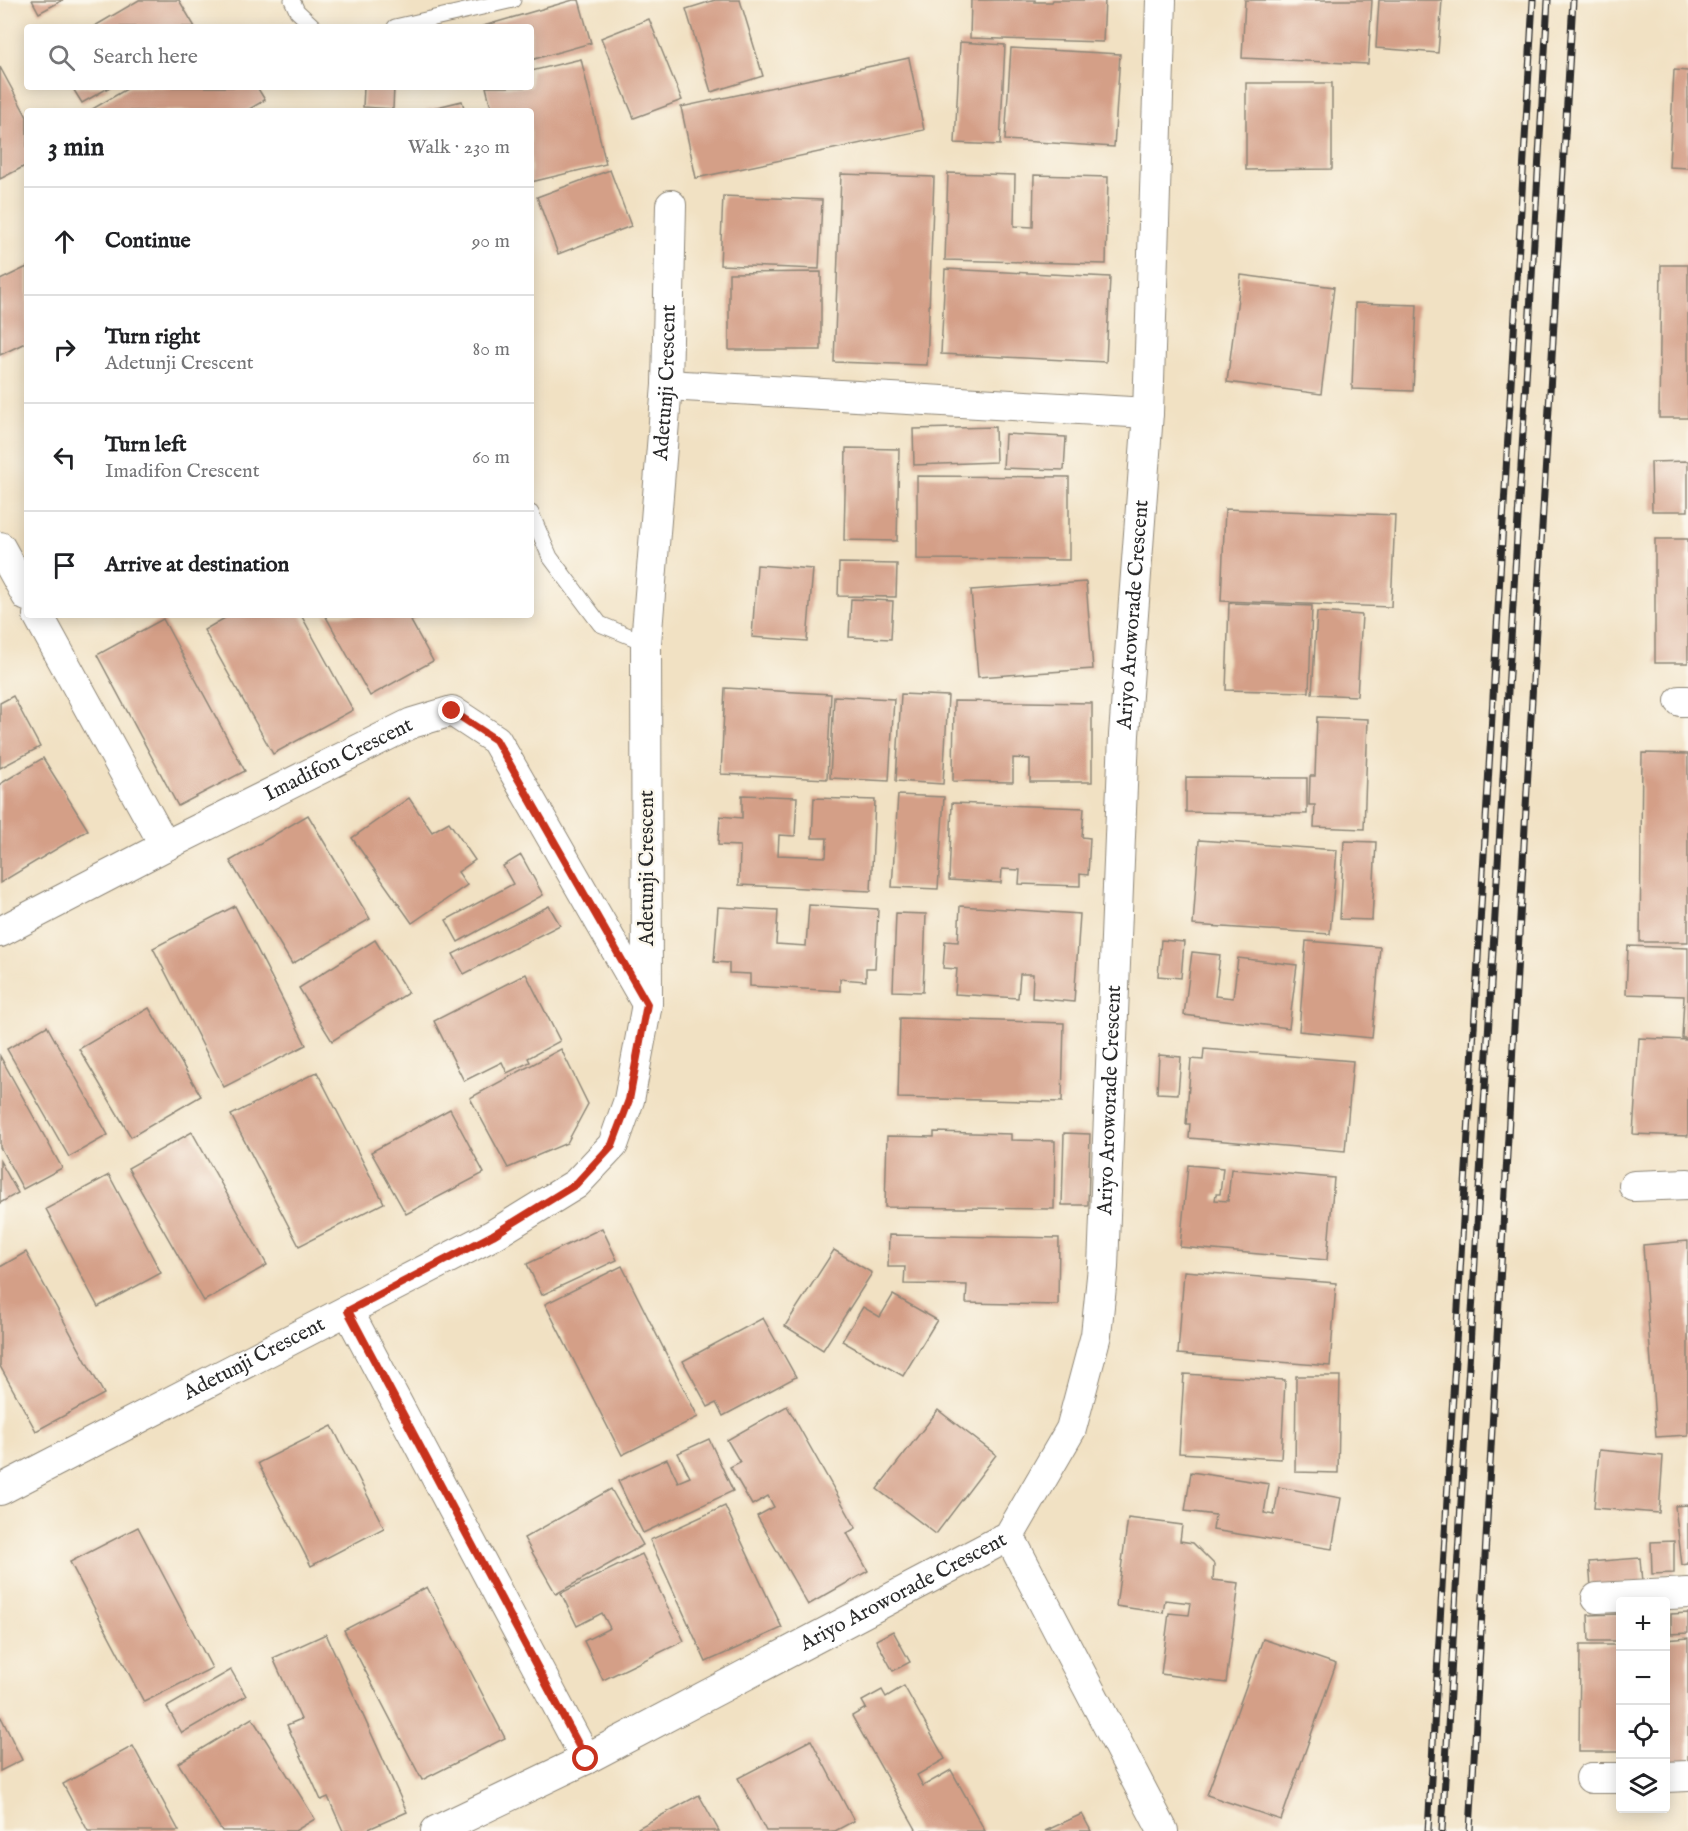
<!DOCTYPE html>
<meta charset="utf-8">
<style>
:root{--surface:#fff;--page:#f6f6f6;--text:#202124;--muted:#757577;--line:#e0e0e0}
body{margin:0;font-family:"IM FELL English",serif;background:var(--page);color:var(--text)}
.controls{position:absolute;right:18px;bottom:18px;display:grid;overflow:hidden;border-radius:6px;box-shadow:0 3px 15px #0003}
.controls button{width:54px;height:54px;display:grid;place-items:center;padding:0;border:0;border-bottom:2px solid var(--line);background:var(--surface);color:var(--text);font:30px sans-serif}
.stop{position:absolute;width:18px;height:18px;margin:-14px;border:4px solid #c8321e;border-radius:50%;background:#fff}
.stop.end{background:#c8321e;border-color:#fff;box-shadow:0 2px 6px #0008}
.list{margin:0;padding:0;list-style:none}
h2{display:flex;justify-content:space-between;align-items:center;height:78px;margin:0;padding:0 24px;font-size:26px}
h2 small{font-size:20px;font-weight:400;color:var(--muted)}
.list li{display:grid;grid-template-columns:39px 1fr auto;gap:18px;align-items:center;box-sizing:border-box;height:108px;padding:0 24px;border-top:2px solid var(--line)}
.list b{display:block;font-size:22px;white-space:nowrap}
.list p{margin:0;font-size:20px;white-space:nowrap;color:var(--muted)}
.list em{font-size:20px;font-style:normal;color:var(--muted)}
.icon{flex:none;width:33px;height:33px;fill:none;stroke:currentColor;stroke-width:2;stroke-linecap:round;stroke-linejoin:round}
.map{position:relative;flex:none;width:1688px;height:1831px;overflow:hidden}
.search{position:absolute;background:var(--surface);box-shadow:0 3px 15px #0003;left:24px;top:24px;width:510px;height:66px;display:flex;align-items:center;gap:15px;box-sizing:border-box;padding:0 21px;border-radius:6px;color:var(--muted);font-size:22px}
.panel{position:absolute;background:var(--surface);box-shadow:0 3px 15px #0003;left:24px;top:108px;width:510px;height:510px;border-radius:6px}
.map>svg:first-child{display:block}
</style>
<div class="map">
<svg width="1688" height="1831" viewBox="0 0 1688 1831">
<rect width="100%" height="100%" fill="#fbf7ec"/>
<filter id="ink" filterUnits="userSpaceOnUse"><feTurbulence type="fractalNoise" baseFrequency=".0167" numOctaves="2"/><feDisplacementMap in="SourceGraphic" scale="12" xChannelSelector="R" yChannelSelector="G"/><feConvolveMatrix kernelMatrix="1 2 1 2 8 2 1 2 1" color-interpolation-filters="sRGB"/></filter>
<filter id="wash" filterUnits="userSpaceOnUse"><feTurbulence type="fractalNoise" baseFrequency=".008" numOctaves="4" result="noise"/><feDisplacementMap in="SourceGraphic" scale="24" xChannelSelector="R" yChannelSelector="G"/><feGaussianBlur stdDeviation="1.35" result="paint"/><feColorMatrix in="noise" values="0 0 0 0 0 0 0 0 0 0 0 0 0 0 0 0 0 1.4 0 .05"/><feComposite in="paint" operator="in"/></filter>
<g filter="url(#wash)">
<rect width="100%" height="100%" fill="#f1e1c3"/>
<g id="blocks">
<!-- building -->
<g fill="#d49f87">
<path d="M32 0H63L39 13Z"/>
<path d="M139 0H179L195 27H93Z"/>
<path d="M573 0H579L591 43 531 60V27H480Z"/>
<path d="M715 0H740L763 76 711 92 686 9Z"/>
<path d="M971 0H1035V2H1052L1053 0H1105L1103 42 970 38Z"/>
<path d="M1245 0H1372L1368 64 1242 58Z"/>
<path d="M1379 0H1442L1438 53 1376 48Z"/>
<path d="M649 19 682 100 634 118 601 38Z"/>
<path d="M960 42 1005 45 1000 145 955 143Z"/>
<path d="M1011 48 1120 54 1114 147 1005 140Z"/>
<path d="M909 58 924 130 696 178 681 107Z"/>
<path d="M581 59 606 164 531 182V111H492L486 87H531V71Z"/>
<path d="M0 67 27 117V165L0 179Z"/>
<path d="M1674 70 1688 71V168L1669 167Z"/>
<path d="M1246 83H1332V169L1246 170Z"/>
<path d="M72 87H110L82 103Z"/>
<path d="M130 87H257L265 100 246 111H89Z"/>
<path d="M364 87H394L393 109 363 107Z"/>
<path d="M462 101 465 111H426L425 110Z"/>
<path d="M610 170 631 226 558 254 537 197Z"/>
<path d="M948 173 1015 175 1014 226 1033 227 1034 175 1108 177 1106 264 945 260Z"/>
<path d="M841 174 934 177 927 365 834 362Z"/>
<path d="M723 196 822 200 819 269 720 265Z"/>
<path d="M1661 265H1688V418H1659Z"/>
<path d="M27 267V342L0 355V280Z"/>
<path d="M945 269 1110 277 1106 362 941 354Z"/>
<path d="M821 272V350H729V273Z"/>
<path d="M1241 275 1334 287 1321 394 1227 382Z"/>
<path d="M1355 303 1417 305 1413 391 1352 389Z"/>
<path d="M995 427 996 462 914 465 913 429Z"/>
<path d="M1005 434 1066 437 1064 470 1003 468Z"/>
<path d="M846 448 899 449 897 541 844 540Z"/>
<path d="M1688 461V511H1652L1651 462Z"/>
<path d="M917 476 1069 477V560L917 559Z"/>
<path d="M1225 509 1395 515 1391 607 1221 601Z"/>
<rect x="1655" y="539" width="33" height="124"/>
<path d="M839 563 897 564 896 597 838 596Z"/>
<path d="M757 565 813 569 807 641 752 637Z"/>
<path d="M1086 582 1093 669 978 677 971 590Z"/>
<path d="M851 599 893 601 891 639 849 637Z"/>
<path d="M1229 603 1312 606 1309 692 1226 690Z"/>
<path d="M1317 612 1362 615 1357 696 1312 694Z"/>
<path d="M230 615H301L353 710 273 754 204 630Z"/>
<path d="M325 615H417L418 617 411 621 433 661 370 696Z"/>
<path d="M163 619 245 771 178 806 97 655Z"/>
<path d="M725 688 831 694 827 779 721 774Z"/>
<path d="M901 694 948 696 943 784 896 781Z"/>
<path d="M13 696 40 747 0 768V703Z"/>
<path d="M834 696 894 699 889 781 830 778Z"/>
<path d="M954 701 1092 703V782H1030V759L1013 758V782L953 781Z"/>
<path d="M1317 717 1368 719 1364 829 1314 827 1315 805H1309L1310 776H1315Z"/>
<path d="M1642 753 1688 754V942H1640Z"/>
<path d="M43 758 88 830 0 883V784Z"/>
<path d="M1186 777 1307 778V814L1186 812Z"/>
<path d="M742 795 797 797 795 836 779 835 778 855 826 857 827 838H812L814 798 875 800 871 891 739 885 740 846 718 845 720 816 742 818Z"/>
<path d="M898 795 944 797 938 889 892 887Z"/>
<path d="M409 798 432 832 449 822 475 860 458 872 467 885 412 923 352 838Z"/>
<path d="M952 803 1084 808 1082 837 1090 838 1088 875 1080 874V886L1019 884 1020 870 1002 869 1001 883 949 880Z"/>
<path d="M308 815 370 919 292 964 230 861Z"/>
<path d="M1199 840 1337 850 1330 934 1193 925Z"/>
<path d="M1344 841 1376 842 1372 920 1340 919Z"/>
<path d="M521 855 543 895 458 942 446 920 513 884 503 866Z"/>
<path d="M809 905 878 909 875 968H866V981L840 979V991L750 986V974L729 973V963L714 962 718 907 778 910 776 944 806 946Z"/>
<path d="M235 906 306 1045 224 1087 153 948Z"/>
<path d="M549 906 560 925 464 974 453 954Z"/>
<path d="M960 906 1080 914 1074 1002 1032 998 1033 974H1020L1018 998 955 994 957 969 943 968 945 941 958 942Z"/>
<path d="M896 913 926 914 923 992 893 991Z"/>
<path d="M375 940 408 993 332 1041 299 988Z"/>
<path d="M1161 940 1184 942 1181 978 1158 976Z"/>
<path d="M1306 941 1380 947 1372 1038 1299 1031Z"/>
<path d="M1628 946 1688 948V1038H1682L1684 996 1626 994Z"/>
<path d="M1192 952 1220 955 1215 996 1233 998 1238 958 1297 965 1289 1028 1184 1015Z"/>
<path d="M526 974 560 1041 528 1058 530 1062 507 1073 502 1062 464 1081 434 1021Z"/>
<path d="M149 1008 201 1096 131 1137 79 1049Z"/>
<path d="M900 1018 1064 1023 1062 1102 898 1098Z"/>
<path d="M47 1026 108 1135 69 1157 7 1049Z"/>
<path d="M1639 1038 1688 1040V1136L1633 1134Z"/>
<path d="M561 1049 588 1104 567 1143 508 1168 470 1098Z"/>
<path d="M1204 1049 1353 1061 1345 1151 1189 1138 1190 1124H1186L1191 1059 1203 1060Z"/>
<path d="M1159 1055 1181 1057 1178 1094 1157 1093Z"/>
<path d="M0 1056 62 1168 23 1189 0 1147Z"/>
<path d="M317 1072 384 1203 299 1246 231 1115Z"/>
<path d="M450 1109 484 1173 406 1214 371 1152Z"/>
<path d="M192 1132 267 1265 204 1301 128 1168Z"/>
<path d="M934 1132 1011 1134V1140L1055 1141 1054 1209 885 1207 887 1136 934 1137Z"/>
<path d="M1064 1133 1090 1134 1088 1205H1062Z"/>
<path d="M0 1161 18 1193 0 1203Z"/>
<path d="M1188 1165 1223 1168 1220 1194H1216L1215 1200 1228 1201 1231 1169 1334 1178 1327 1260 1180 1247Z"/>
<path d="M109 1175 161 1273 98 1307 46 1209Z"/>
<path d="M602 1228 617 1260 542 1295 527 1264Z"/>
<path d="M889 1235 1059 1238 1058 1305 966 1303 967 1285 904 1284 905 1267H888Z"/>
<path d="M1688 1241V1435L1656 1437 1643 1245Z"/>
<path d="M834 1250 872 1273 823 1350 785 1326Z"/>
<path d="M26 1252 104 1394 36 1431 0 1366V1267Z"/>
<path d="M622 1266 698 1417 622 1455 545 1304Z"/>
<path d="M1184 1271 1336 1283 1330 1366 1178 1354Z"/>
<path d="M893 1295 937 1320 903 1376 842 1341 863 1307 880 1317Z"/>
<path d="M763 1318 796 1377 723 1416 716 1403 708 1407 683 1361Z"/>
<path d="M1184 1374 1285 1380 1281 1459 1179 1453Z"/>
<path d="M1296 1376H1340L1338 1473 1295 1472Z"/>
<path d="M787 1406 856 1528 847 1533 868 1571 808 1605 757 1516 774 1507 768 1496 752 1505 730 1467 740 1462 727 1440Z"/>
<path d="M938 1410 996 1455 936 1534 877 1489Z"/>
<path d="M332 1426 384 1528 311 1566 258 1463Z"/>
<path d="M709 1439 733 1491 643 1533 618 1481 667 1459 678 1482 690 1477 678 1453Z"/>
<path d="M1599 1450 1663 1456 1659 1513 1594 1508Z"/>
<path d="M1191 1472 1269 1484 1264 1513 1274 1515 1279 1487 1341 1498 1332 1549 1213 1530 1215 1515 1185 1511Z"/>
<path d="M611 1489 643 1545 556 1594 524 1538Z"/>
<path d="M1688 1505V1564L1682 1565 1675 1506Z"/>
<path d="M725 1506 782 1628 706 1662 650 1540Z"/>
<path d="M1128 1518 1182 1525 1180 1541 1193 1543 1214 1564 1213 1580 1239 1583 1226 1683 1161 1674 1169 1613 1189 1615 1191 1603 1165 1600 1163 1613 1116 1606Z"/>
<path d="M138 1527 212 1668 144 1702 70 1562Z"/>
<path d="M1674 1541V1573L1652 1574 1651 1542Z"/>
<path d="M642 1554 684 1641 603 1680 584 1641 610 1628 602 1613 577 1626 561 1593Z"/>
<path d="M1640 1558 1642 1583 1591 1587 1589 1562Z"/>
<path d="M427 1587 505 1738 422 1780 344 1630Z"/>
<path d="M1688 1613V1633L1671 1634V1614Z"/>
<path d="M1620 1614V1641H1589L1588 1615Z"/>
<path d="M893 1631 910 1662 893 1671 876 1640Z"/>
<path d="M326 1634 407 1812 364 1831H343L328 1797 321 1800 287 1725 301 1719 273 1658Z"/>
<path d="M1688 1638V1769L1669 1771 1666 1726V1640Z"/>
<path d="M1263 1639 1336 1664 1281 1820 1207 1795Z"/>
<path d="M1580 1645H1620V1752H1579Z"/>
<path d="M231 1670 246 1696 182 1733 167 1707Z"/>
<path d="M904 1686 945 1759 917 1775 923 1786 951 1770 985 1831H917L852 1716 866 1708 862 1701 882 1690 886 1697Z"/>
<path d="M0 1715 22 1760 0 1771Z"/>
<path d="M252 1718 315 1819 295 1831H222L178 1763Z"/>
<path d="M811 1740 854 1821 835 1831H766L738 1778Z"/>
<path d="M133 1746 179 1831H88L63 1784Z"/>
<path d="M699 1795 719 1831H640L638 1828Z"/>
<path d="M1082 1814 1091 1831H1045Z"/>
</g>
</g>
</g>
<g filter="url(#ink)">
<use href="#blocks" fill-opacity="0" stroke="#8e8677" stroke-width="1.5"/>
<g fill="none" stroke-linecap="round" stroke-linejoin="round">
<!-- lane casing -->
<g stroke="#8e8677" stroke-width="17">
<g id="lane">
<path d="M292 0 297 11 314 27"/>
<path d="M395 27 513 0"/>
<path d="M531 513 550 557 600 624 646 643"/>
</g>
</g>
<!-- street casing -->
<g stroke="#8e8677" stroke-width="32">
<g id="street">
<path d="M667 385 1148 413"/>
<path d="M0 547 27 596"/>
<path d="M38 615 165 846"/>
<path d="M1680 701H1688"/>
<path id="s1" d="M0 932 165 846 412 723 452 711 496 740 646 1002"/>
<path d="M1634 1186 1688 1184"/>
<path d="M348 1311 586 1759"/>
<path id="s2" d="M0 1490 493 1235 576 1184 613 1145 629 1100 647 1004 646 643 667 385 671 205"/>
<path d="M1009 1536 1163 1831"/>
<path d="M1597 1598 1688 1593"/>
<path d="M1666 1777 1688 1776"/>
<path d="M1591 1778H1620"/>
<path id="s3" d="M436 1831 586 1759 1009 1536 1071 1429 1096 1335 1103 1267 1124 735 1148 413 1161 0"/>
</g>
</g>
<!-- lane -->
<use href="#lane" stroke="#fff" stroke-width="15"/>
<!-- street -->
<use href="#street" stroke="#fff" stroke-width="30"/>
<!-- rail casing -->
<g stroke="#2b2b2b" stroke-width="7">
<g id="rail">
<path d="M1428 1831 1533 0"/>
<path d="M1442 1831 1548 0"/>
<path d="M1470 1831 1533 680 1573 0"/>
</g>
</g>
<!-- rail -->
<use href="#rail" stroke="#fbf7ec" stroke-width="4.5" stroke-dasharray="14" stroke-linecap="butt"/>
</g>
</g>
<g fill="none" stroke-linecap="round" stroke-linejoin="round" filter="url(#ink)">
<!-- route -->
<path stroke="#c8321e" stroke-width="8" d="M452 711 496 740 647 1004 629 1100 612 1145 576 1184 493 1235 348 1311 586 1759"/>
</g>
<g text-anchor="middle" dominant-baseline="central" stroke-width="5" stroke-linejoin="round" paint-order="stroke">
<!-- street labels -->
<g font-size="21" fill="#2b2b2b" stroke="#fbf7ec">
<text stroke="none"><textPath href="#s2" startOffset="1474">Adetunji Crescent</textPath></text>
<text stroke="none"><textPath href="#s3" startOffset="1587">Ariyo Aroworade Crescent</textPath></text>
<text stroke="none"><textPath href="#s1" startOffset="380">Imadifon Crescent</textPath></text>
<text transform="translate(647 868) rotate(-90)">Adetunji Crescent</text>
<text stroke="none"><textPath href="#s3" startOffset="1101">Ariyo Aroworade Crescent</textPath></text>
<text stroke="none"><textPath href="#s2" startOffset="286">Adetunji Crescent</textPath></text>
<text stroke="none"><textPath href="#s3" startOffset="525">Ariyo Aroworade Crescent</textPath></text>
</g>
</g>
</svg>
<div class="controls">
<button>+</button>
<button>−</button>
<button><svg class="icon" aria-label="locate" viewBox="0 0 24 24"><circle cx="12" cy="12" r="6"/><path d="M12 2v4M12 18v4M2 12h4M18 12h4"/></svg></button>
<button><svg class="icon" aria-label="layers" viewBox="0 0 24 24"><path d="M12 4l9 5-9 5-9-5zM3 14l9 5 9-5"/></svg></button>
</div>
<div class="stop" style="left:586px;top:1759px"></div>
<div class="stop end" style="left:452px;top:711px"></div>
<div class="search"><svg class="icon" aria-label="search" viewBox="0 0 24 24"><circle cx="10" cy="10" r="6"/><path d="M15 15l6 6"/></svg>Search here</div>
<section class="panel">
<h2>3 min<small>Walk · 230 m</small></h2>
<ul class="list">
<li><svg class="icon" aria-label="ahead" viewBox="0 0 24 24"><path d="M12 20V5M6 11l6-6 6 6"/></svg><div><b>Continue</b></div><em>90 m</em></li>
<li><svg class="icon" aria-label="right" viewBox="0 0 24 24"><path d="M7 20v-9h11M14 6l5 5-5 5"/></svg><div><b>Turn right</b><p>Adetunji Crescent</p></div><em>80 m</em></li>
<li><svg class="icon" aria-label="left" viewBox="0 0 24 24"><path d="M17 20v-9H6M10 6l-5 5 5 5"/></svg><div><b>Turn left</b><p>Imadifon Crescent</p></div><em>60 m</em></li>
<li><svg class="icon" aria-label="arrive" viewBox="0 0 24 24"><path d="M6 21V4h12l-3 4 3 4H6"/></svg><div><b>Arrive at destination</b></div></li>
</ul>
</section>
</div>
